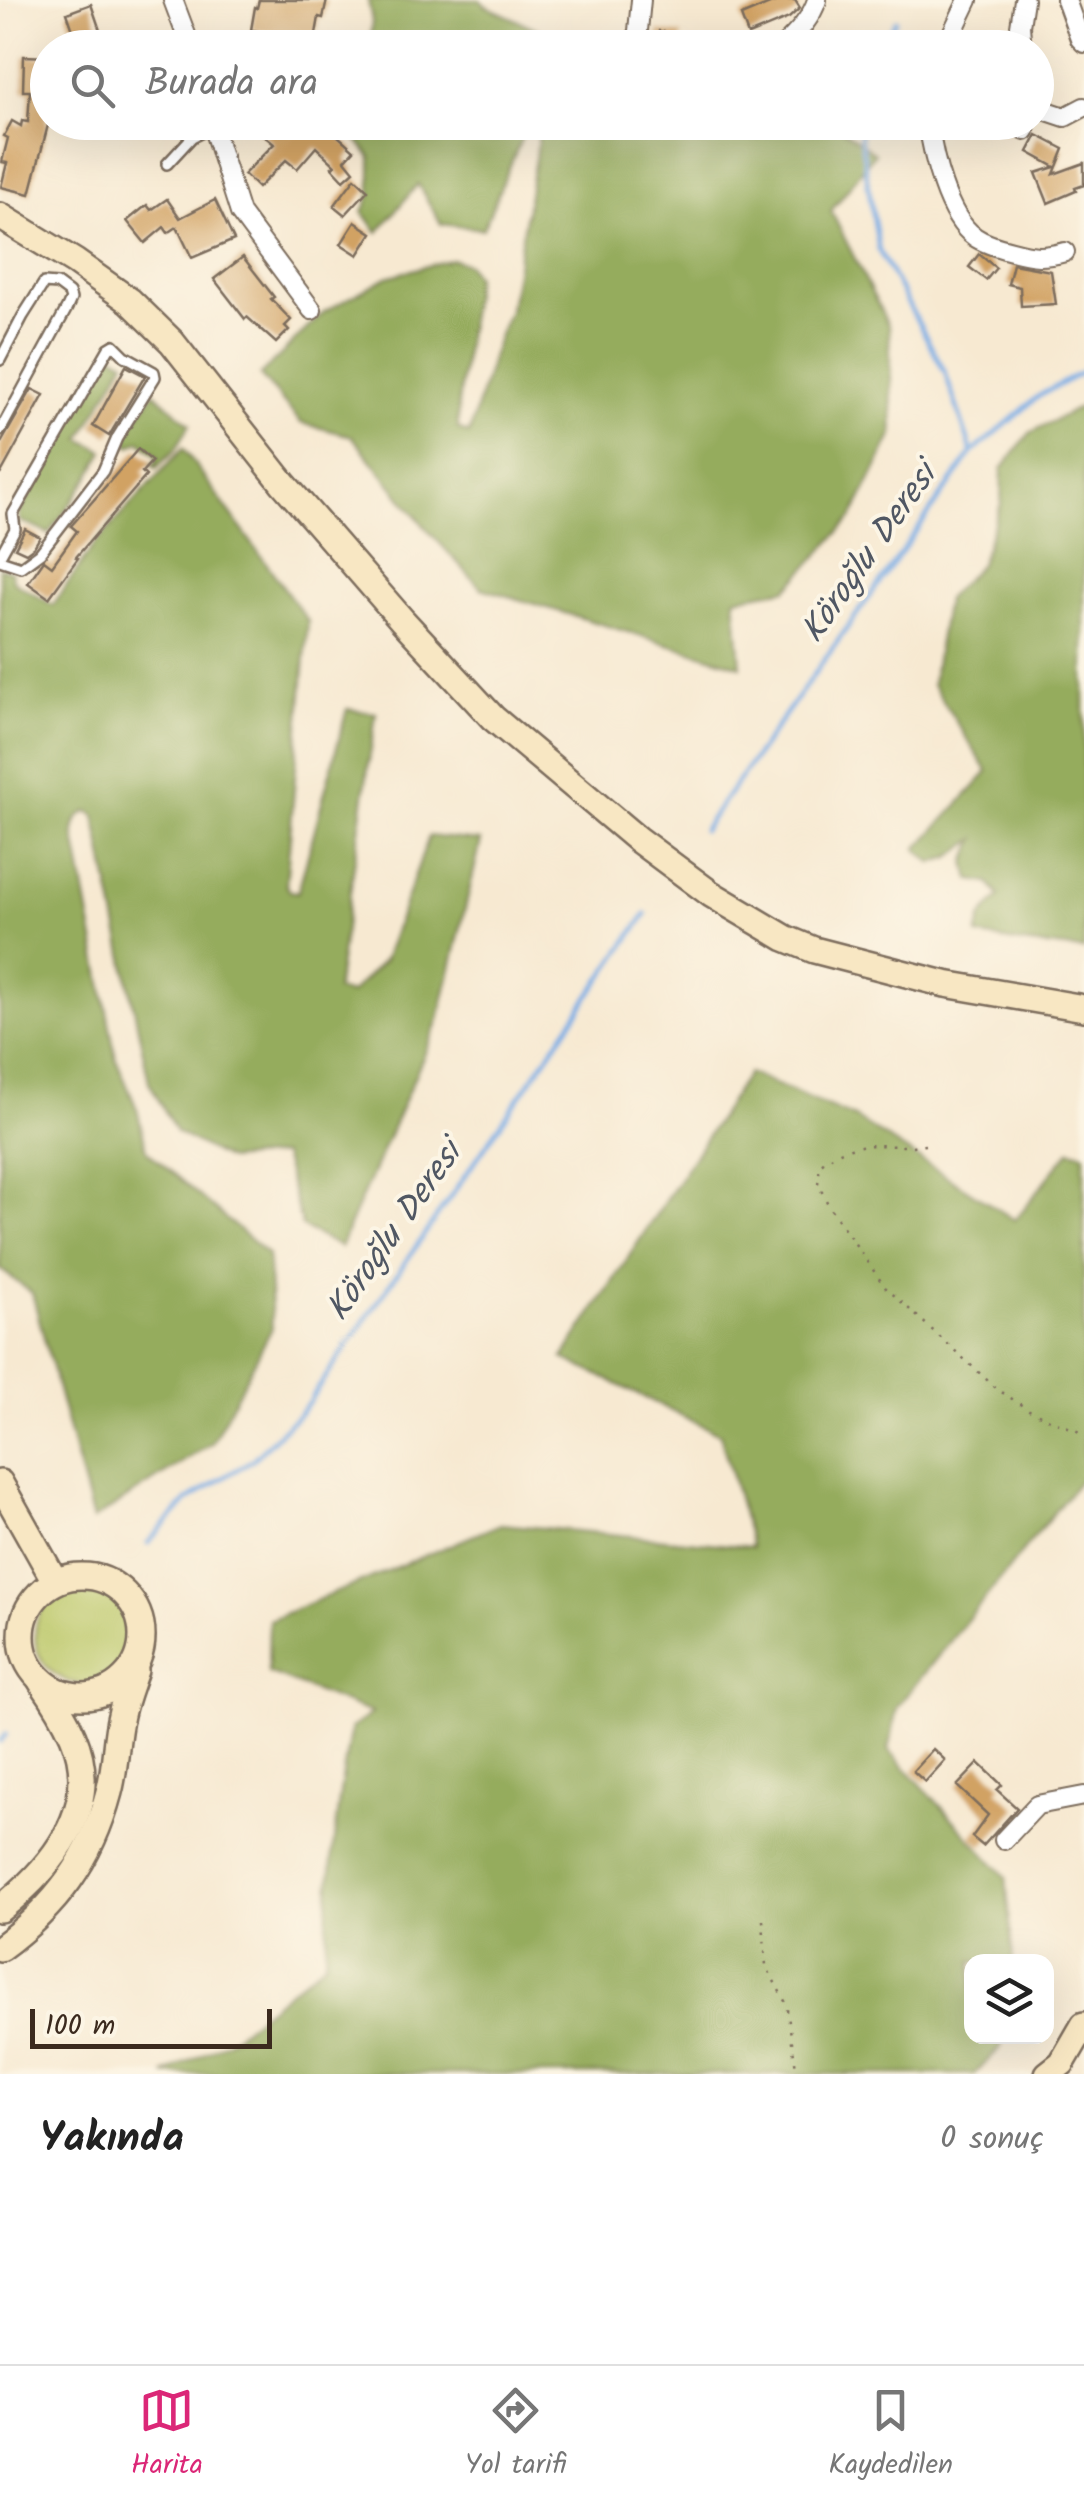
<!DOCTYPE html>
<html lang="tr">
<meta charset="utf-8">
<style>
:root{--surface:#fff;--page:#f2f2f2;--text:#222;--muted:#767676;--line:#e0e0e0;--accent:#db2777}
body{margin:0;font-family:Kalam,sans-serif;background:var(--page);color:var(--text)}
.controls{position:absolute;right:30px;bottom:30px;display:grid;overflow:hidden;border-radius:20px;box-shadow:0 10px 40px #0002}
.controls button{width:90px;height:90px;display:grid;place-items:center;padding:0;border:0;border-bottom:2px solid var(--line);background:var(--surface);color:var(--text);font:50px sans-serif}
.scale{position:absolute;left:30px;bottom:25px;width:242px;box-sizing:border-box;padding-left:10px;border:5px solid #3b2a1e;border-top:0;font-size:28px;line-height:35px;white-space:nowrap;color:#3b2a1e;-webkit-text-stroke:8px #fcf5e5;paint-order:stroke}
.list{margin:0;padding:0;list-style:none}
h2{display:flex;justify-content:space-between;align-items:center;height:130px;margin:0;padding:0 40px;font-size:42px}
h2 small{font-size:32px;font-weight:400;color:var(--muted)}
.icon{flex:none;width:55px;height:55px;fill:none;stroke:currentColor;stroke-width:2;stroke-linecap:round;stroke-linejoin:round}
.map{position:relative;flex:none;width:1084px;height:2074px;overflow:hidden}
.search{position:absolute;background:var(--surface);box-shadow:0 10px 40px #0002;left:30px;right:30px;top:30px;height:110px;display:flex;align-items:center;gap:25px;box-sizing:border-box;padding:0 35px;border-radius:55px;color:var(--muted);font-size:38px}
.sheet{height:290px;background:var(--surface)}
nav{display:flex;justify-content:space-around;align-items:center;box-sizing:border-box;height:140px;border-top:2px solid var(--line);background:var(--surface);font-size:28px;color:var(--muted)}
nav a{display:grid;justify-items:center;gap:5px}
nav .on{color:var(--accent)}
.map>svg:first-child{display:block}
</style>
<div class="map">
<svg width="1084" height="2074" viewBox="0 0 1084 2074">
<rect width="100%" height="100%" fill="#fcf5e5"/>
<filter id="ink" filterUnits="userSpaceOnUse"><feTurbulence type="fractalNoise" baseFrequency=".01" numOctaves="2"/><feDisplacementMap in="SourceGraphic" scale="20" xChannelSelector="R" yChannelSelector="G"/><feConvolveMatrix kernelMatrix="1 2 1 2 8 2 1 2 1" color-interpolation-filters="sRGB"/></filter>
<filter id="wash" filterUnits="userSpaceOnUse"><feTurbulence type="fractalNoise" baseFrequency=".0048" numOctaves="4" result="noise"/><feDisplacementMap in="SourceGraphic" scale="40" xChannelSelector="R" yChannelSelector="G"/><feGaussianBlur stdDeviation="2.25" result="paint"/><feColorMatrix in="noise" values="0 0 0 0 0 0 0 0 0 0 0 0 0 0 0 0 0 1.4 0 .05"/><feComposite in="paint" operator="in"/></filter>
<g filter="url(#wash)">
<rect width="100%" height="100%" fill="#f7e9d1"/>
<!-- green -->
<circle fill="#bcc869" stroke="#7c7944" stroke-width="2.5" cx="84" cy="1635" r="49"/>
<!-- forest -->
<g fill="#95ac5d" stroke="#686b3e" stroke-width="2.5">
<path d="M368 0H480L486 6 576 47H362L370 41 372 21Z"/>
<path d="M351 123 527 122 528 123 483 229 441 224 418 184 378 232 363 212 371 194V157L346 127Z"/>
<path d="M539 123H833L875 153 831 211 889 327 893 434 852 518 787 589 735 598 741 666 481 588 425 527 352 436 301 423 260 375 324 312 387 277 452 259 467 264 475 277 458 404V429L469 434 498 337 510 308 540 128Z"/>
<path d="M110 353 125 361 81 439 104 451 90 476 49 534 20 521 19 514Z"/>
<path d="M154 392 190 424 176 449 156 468 152 464 157 461V455L140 441 130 446 123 439Z"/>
<path d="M1084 405V950L1020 943 977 935 982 916 1000 896 989 883 970 880 966 862 976 839 950 857 932 863 917 849 988 772 932 684 946 599 980 564 1001 504 1002 469 1030 433Z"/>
<path d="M183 448 308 621 286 885 290 891 298 892 347 709 376 713 336 990 350 994 384 960 429 836 481 841 438 1023 340 1247 302 1227 282 1155 228 1160 176 1132 149 1082 95 816 89 811C78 815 76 820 74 832L116 1059 137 1109 147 1151 268 1255 272 1328 212 1443 93 1520 32 1293 0 1269V568L11 571 14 582 53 605 94 545Z"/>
<path d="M748 1073 855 1118 1015 1220 1070 1150 1084 1153V1475L897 1707 889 1750 1006 1877 1013 1961 972 1962V2036L1004 2037 1000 2049 974 2074H164L228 2041 325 1962C328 1884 336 1805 351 1728L372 1713 268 1673 269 1620 501 1524 752 1547 720 1434 563 1358Z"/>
</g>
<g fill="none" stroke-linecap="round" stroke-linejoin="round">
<!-- stream -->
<g stroke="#77aae4" stroke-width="5">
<path d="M881 48 896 20"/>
<path d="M862 122 860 135 879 251 945 372 972 452"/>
<path d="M703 830 972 453 1039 396 1084 371"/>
<path d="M148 1543 188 1500 252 1460 303 1410 646 914"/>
<path d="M0 1742 6 1734"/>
</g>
</g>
<g id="blocks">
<!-- building -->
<g fill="#d1a263">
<path d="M259 0H327L323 18 319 17 315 40 251 30 255 7 257 8Z"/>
<path d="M779 0H795L800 8 789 18 748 35 741 16Z"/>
<path d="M91 4 106 48H79L67 13Z"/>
<path d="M659 31 682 35 679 48H655Z"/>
<path d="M24 56 48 57 46 117 48 125 30 194 1 187 7 163 2 162 8 138 4 136 12 121 21 126 22 121 28 122 30 91H23Z"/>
<path d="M263 122H322L354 150 345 160 354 171 344 180 332 167 335 165 316 147 297 169 286 160 258 188 244 174 274 144 257 130Z"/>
<path d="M1037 135 1064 149 1054 174 1084 163V185L1075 188 1076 191 1048 203 1036 173 1055 167 1028 152Z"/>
<path d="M355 178 368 190 345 215 334 206Z"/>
<path d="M167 199 180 218 215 200 234 240 192 258 177 227 168 233 164 227 145 243 127 221 147 205 151 210Z"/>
<path d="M355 222 372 233 358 255 341 244Z"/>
<path d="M979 254 996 268 986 280 969 267Z"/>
<path d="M243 257 274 297 271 299 291 320 285 326 289 330 276 343 247 317 245 319 214 279Z"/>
<path d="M1013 264 1051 271 1056 304 1021 306 1020 287 1008 284Z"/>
<path d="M126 366 145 376 109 436 93 426Z"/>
<path d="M32 389 44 395 0 475V445Z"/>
<path d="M138 449 152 461 142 472 146 476 76 557 78 558 49 598 28 583 44 560 52 566 77 531 71 526Z"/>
<path d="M25 529 40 537 34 547 26 553 15 548Z"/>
<path d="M933 1749 945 1760 925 1782 913 1771Z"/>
<path d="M979 1763 1002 1785 997 1790 1017 1808 983 1846 972 1837 988 1815 957 1786Z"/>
</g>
</g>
</g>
<g filter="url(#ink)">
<use href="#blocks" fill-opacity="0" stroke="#7d6d5d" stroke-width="2.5"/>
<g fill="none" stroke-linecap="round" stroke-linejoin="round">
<!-- lane casing -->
<g stroke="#7d6d5d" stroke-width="14">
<g id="lane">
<path d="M167 164 192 137 212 127"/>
<path d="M0 360 23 316 44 283 57 284 69 293 71 299 67 308 0 431"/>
<path d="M0 556 15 529 13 514 109 348 114 345 125 356 154 372 155 377 117 438 103 471 40 553 21 567 0 560"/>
</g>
</g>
<!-- street casing -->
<g stroke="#7d6d5d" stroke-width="22">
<g id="street">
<path d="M173 0 191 48"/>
<path d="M1066 0 1080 39 1084 43"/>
<path d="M640 48 637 41 641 0"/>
<path d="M781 48C796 35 811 19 817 0"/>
<path d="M945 48 968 0"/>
<path d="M1022 48 1020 26 1024 0"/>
<path d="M1036 101 1050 112 1065 117 1084 107"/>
<path d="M211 122 240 213 312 310"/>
<path d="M928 122C933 156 946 216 975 237 985 244 1000 248 1012 251 1035 257 1042 258 1065 252"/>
<path d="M1025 131 1026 122"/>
<path d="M1004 1840 1037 1805 1084 1796"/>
</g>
</g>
<!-- secondary casing -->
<g stroke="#7d6d5d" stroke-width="30">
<g id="secondary">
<path d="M0 216 75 262 130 301 172 342 283 483 402 620 493 718 637 839 711 894 785 938 814 950 945 984 1084 1008"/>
<path d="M0 1483 55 1581"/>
<circle cx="82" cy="1636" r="60"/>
<path d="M0 1909C53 1867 103 1807 73 1736 65 1717 53 1698 41 1681"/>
<path d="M0 1948C57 1906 91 1860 109 1792 116 1767 115 1740 121 1715 124 1700 130 1685 135 1670"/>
<path d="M1048 2074 1062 2063 1084 2025"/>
</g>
</g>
<!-- path -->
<g stroke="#7d6d5d" stroke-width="2.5" stroke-dasharray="2.5 8" stroke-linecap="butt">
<path d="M925 1145C882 1150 857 1134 820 1165L818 1184 830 1208 885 1287 997 1389 1029 1410 1084 1434"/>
<path d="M763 1920 766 1966 786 2003 797 2074"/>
</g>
<!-- lane -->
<use href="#lane" stroke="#fff" stroke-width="9"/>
<!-- street -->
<use href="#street" stroke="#fff" stroke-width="18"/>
<!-- secondary -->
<use href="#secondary" stroke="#f8e7c3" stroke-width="25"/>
</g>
</g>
<g text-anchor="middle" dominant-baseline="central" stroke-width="8" stroke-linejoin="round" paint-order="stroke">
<!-- water labels -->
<g font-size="35" font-style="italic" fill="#505763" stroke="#fcf5e5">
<text transform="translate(870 554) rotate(-55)">Köroğlu Deresi</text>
<text transform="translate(395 1232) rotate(-55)">Köroğlu Deresi</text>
</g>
</g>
</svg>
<div class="controls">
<button><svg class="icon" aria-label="layers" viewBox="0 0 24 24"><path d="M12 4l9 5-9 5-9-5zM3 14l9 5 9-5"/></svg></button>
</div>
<div class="scale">100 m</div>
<div class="search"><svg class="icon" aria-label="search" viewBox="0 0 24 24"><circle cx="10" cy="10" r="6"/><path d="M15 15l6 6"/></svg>Burada ara</div>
</div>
<section class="sheet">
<h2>Yakında<small>0 sonuç</small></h2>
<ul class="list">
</ul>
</section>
<nav>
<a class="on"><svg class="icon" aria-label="map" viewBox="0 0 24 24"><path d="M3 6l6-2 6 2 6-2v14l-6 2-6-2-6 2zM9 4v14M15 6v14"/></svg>Harita</a>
<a><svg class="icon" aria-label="directions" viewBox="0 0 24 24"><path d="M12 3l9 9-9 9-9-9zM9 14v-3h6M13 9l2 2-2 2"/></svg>Yol tarifi</a>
<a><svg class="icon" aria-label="saved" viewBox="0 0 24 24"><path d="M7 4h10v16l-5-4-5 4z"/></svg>Kaydedilen</a>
</nav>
